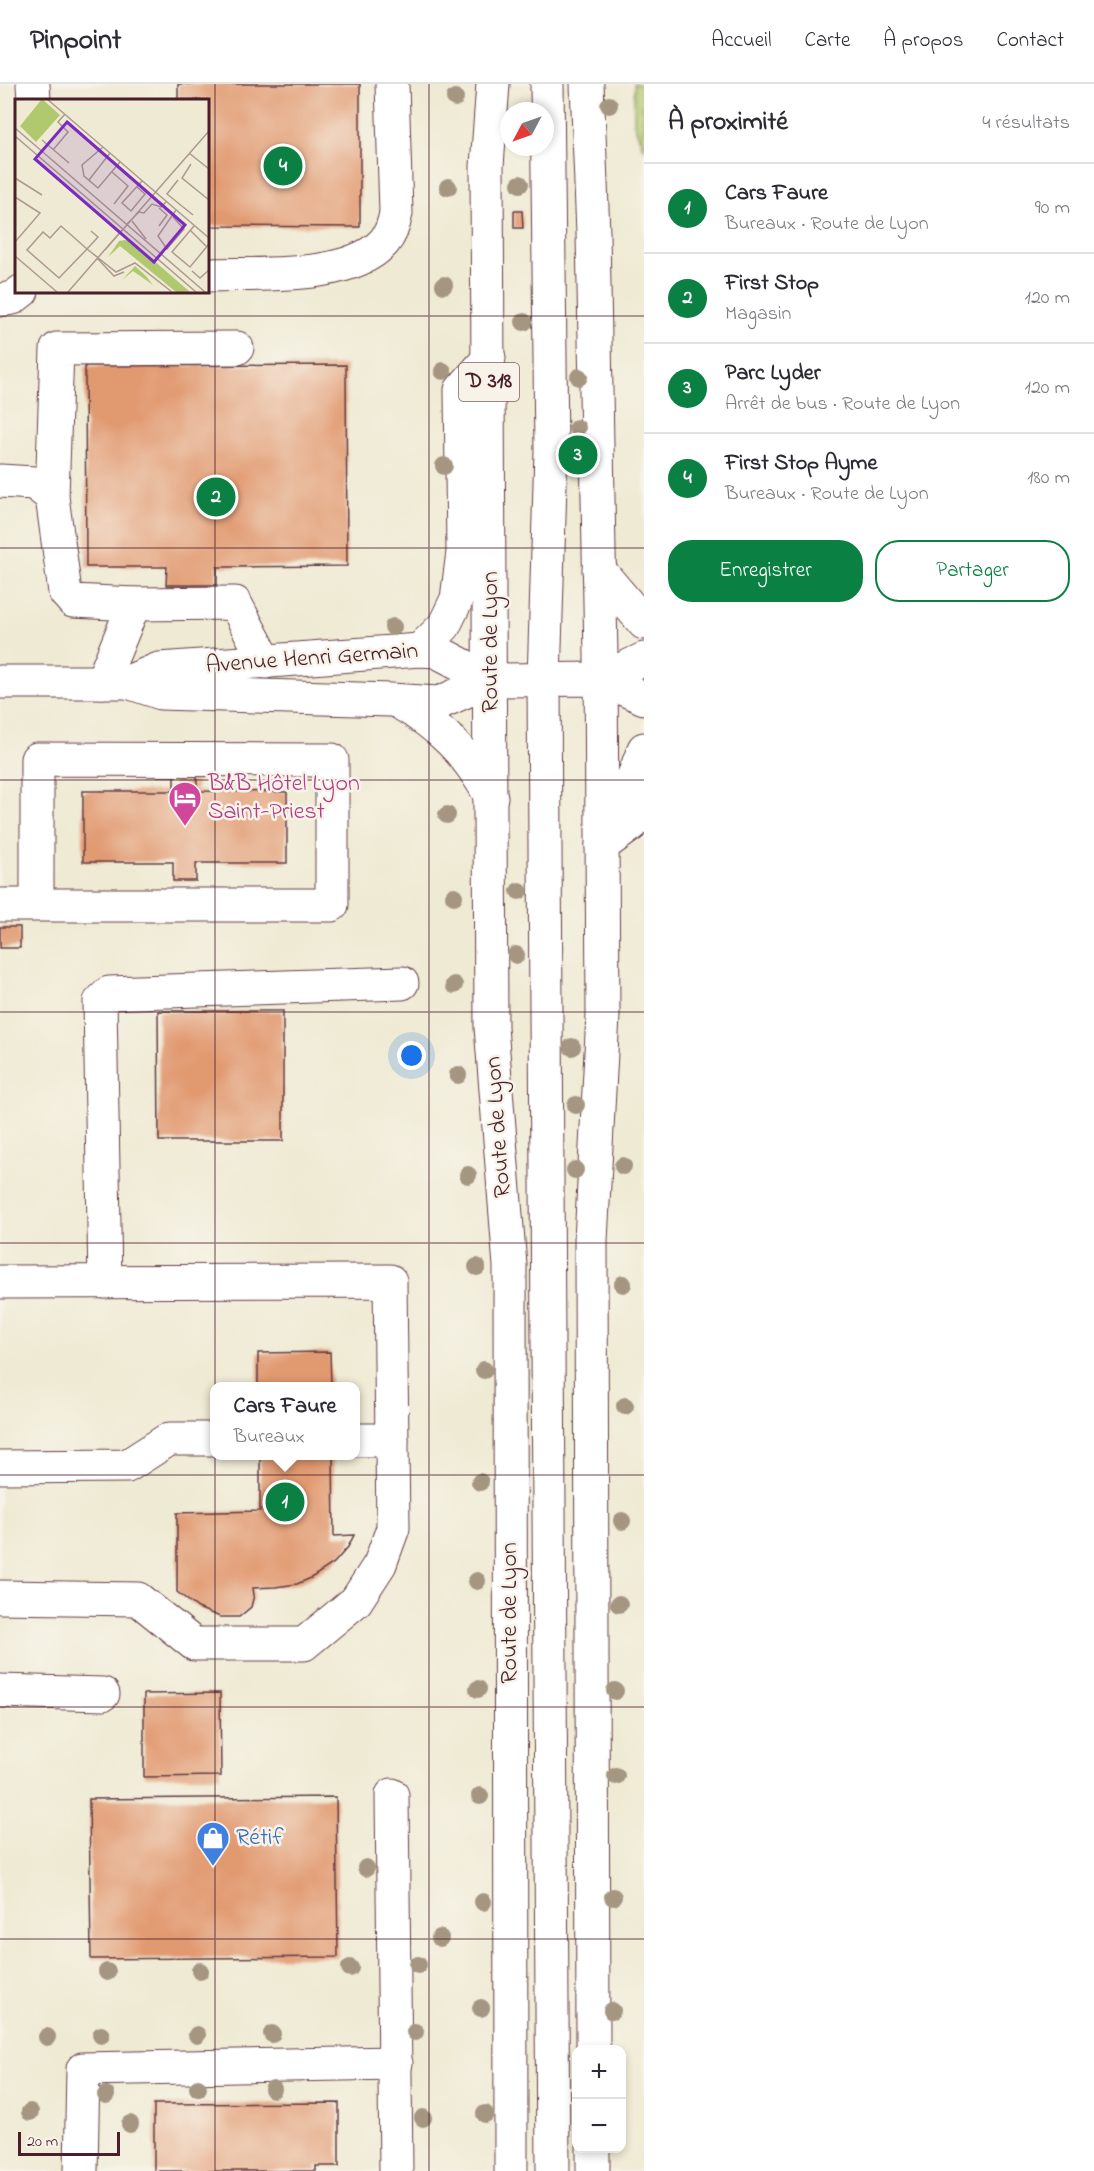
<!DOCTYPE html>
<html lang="fr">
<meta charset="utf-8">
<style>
:root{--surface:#fff;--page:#f7f7f7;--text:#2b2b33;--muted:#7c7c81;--line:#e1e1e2;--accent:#0b8043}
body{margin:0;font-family:"Indie Flower",sans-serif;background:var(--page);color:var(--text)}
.controls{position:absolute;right:18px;bottom:18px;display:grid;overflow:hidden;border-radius:12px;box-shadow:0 3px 9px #0003}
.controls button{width:54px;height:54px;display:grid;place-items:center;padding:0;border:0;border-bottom:2px solid var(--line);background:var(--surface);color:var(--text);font:30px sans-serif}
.compass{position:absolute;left:500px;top:18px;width:54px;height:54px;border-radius:50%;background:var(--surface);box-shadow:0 3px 9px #0003;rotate:229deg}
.scale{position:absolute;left:18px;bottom:15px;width:102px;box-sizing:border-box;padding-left:6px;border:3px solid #4a1f2b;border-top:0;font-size:16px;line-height:21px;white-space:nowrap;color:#4a1f2b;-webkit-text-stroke:4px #f7f3e8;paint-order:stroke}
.you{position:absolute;left:412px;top:972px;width:21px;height:21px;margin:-15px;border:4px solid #fff;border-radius:50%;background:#1a73e8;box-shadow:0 0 0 9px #1a73e833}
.badge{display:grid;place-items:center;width:39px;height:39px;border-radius:50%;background:var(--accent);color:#fff;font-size:20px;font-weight:700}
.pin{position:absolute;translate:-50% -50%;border:3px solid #fff;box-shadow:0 2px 6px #0006}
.popup{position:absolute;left:210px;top:1298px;width:150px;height:78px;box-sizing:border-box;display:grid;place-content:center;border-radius:12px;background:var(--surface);filter:drop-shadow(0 2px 4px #0005);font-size:20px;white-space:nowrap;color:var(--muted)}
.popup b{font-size:22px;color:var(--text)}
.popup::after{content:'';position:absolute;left:50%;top:100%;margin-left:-12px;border:12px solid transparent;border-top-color:var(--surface)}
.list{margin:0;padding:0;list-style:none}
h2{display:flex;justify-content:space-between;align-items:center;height:78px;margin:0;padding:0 24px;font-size:26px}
h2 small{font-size:20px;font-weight:400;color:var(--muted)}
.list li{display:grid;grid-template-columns:39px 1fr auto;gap:18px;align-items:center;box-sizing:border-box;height:90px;padding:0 24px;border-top:2px solid var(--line)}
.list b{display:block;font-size:22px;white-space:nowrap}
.list p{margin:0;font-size:20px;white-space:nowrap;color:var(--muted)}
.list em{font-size:20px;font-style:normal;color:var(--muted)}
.actions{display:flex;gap:12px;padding:18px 24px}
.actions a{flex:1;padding:14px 0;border:2px solid var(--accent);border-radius:24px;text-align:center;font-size:21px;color:var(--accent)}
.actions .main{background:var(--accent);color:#fff}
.map{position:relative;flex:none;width:644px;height:2087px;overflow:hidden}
header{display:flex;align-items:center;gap:36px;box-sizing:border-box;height:84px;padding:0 30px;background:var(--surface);border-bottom:2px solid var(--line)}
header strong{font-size:28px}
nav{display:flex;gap:33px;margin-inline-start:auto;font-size:21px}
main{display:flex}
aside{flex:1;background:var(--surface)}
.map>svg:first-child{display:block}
</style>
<header>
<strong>Pinpoint</strong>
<nav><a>Accueil</a><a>Carte</a><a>À propos</a><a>Contact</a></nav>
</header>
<main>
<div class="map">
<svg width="644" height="2087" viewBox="0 0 644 2087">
<defs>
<pattern id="grass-tufts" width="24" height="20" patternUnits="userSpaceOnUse" patternTransform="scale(1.5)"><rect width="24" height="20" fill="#b1c96e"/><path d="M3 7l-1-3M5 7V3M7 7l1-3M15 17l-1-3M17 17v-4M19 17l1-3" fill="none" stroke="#9aac5f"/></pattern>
</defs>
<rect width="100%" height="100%" fill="#f7f3e8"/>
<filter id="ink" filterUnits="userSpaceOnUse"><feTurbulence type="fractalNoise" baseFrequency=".0167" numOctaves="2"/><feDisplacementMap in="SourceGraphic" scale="12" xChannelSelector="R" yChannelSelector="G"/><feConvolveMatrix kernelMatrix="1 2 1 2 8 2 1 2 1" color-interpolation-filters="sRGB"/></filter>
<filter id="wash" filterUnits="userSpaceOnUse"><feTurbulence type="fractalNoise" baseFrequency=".008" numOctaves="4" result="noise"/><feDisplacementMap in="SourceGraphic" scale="24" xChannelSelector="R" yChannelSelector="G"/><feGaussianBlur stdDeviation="1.35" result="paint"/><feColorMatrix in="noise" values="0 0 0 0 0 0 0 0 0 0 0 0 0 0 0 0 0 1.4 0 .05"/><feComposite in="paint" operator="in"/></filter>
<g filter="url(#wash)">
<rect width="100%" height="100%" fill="#efead3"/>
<!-- grass -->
<path fill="url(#grass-tufts)" stroke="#7e744c" stroke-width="1.5" d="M634 0H644V66L634 40Z"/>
<g id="blocks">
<!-- building -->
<g fill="#e19970">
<path d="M178 0H360V143L207 142V16H178Z"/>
<path d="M514 127H522L523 144H514Z"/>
<path d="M346 281 347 482 217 483V501H166L167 483H86L85 282Z"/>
<path d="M174 687H197V707L287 708V779H196V797H173V778H83V707H174Z"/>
<rect x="0" y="843" width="20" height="21"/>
<path d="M158 927H283V1057H159Z"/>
<path d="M330 1268 331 1302H258V1269Z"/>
<path d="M260 1372H333L334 1452 354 1451 348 1463 334 1479 311 1494 297 1500 275 1503 253 1504 254 1511 251 1523 239 1533H220L198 1524 177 1508V1429L260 1427Z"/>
<path d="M220 1609 221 1692 144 1693V1610Z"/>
<path d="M336 1713 338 1873 91 1875 89 1715Z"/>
<path d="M339 2019V2082H316V2087H154V2020Z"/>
</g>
</g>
</g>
<g filter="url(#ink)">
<use href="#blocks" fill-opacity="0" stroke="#633d44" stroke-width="1.5"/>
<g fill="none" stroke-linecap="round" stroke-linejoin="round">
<!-- minor casing -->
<g stroke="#633d44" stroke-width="35">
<g id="minor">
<path d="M33 0 34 16"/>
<path d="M547 0 551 367 544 596 553 2087"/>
<path d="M207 191C256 189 349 197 384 158 391 150 394 140 396 129L392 0"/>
<path d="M0 216 13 214 22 207"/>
<path d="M0 397 34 399 52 413 65 508 73 517 134 520 235 519 266 578"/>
<path d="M52 413 57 265 237 264"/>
<path d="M599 486 644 539"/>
<path d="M420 566 444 542 457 515 463 468 461 306 489 274"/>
<path d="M601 595 644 575"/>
<path d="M0 598H128L161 609 390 616 439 619 491 596 601 595 644 614"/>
<path d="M102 598 134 520"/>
<path d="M128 598 159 585 420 566 436 567 491 596"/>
<path d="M397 617C441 643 467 668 491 713"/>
<path d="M602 762 631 741 632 697 644 665"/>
<path d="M0 821H332V676L37 675V821"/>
<path d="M0 1198 390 1197 393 1444 380 1480 356 1517 304 1560H194L138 1515 0 1513"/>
<path d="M105 1198 100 918 109 909 402 899"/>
<path d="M356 1356H392"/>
<path d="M0 1383 127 1382 169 1355H214"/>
<path d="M0 1607 103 1610"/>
<path d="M392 1711 396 2087"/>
<path d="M81 2087 83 1985 396 1979"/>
</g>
</g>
<!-- major casing -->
<g stroke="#633d44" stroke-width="35">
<g id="major">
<path d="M493 0 487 82 491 943 510 1182 511 2087"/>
<path d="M587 0 593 149 601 572 603 931 591 1156 593 1966"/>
<path d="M593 2064V2087"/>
</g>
</g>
<!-- minor -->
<use href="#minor" stroke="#fff" stroke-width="33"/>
<!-- major -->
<use href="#major" stroke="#fff" stroke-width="33"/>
</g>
<!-- trees -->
<g fill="#a59682">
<circle cx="455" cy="14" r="9"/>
<circle cx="609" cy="21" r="9"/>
<circle cx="520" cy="100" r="9"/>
<circle cx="448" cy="103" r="9"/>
<circle cx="444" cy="201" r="9"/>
<circle cx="524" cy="238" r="9"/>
<circle cx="443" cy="287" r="9"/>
<circle cx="579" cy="293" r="9"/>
<circle cx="577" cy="344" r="9"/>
<circle cx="444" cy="382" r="9"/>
<circle cx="393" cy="543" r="9"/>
<circle cx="447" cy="731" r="9"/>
<circle cx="519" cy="807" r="9"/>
<circle cx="454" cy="812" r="9"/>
<circle cx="516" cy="871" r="9"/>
<circle cx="454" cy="901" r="9"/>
<circle cx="572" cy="963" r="9"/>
<circle cx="458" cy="991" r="9"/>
<circle cx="576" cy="1021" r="9"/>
<circle cx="623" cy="1082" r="9"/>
<circle cx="575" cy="1086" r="9"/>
<circle cx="468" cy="1091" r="9"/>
<circle cx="477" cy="1183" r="9"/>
<circle cx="623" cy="1200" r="9"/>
<circle cx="484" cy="1286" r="9"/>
<circle cx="625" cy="1322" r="9"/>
<circle cx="480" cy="1398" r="9"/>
<circle cx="622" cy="1437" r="9"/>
<circle cx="477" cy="1497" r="9"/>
<circle cx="619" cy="1520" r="9"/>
<circle cx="478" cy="1605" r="9"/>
<circle cx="615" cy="1607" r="9"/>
<circle cx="616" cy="1692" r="9"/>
<circle cx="480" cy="1712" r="9"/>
<circle cx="366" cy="1784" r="9"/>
<circle cx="613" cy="1813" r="9"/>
<circle cx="483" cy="1818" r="9"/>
<circle cx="440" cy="1854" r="9"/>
<circle cx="418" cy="1881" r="9"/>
<circle cx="350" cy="1884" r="9"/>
<circle cx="200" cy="1887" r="9"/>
<circle cx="107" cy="1888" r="9"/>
<circle cx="481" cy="1924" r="9"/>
<circle cx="612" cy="1927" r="9"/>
<circle cx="415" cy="1948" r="9"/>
<circle cx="272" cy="1950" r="9"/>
<circle cx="101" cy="1951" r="9"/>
<circle cx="197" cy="1951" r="9"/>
<circle cx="47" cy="1953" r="9"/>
<circle cx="198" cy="2004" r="9"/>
<circle cx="273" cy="2005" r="9"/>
<circle cx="106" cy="2011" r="9"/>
<circle cx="30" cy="2028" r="9"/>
<circle cx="485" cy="2030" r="9"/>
<circle cx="423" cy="2034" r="9"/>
<circle cx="130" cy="2040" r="9"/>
</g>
</g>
<!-- grid -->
<path fill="none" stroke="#4a1f2b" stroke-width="1.5" stroke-opacity="0.55" d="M215 0V2087M429 0V2087M0 232H644M0 464H644M0 696H644M0 928H644M0 1159H644M0 1391H644M0 1623H644M0 1855H644"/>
<!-- icons -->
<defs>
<g id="hotel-pin" transform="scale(1.725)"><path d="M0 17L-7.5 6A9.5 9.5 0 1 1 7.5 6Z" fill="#d1479c" stroke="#f7f3e8"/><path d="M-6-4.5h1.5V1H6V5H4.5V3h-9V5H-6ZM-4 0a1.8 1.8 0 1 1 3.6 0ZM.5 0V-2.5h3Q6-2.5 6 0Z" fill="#fff"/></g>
<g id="shop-pin" transform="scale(1.725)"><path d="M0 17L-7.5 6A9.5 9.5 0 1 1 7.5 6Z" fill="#3f7fe0" stroke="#f7f3e8"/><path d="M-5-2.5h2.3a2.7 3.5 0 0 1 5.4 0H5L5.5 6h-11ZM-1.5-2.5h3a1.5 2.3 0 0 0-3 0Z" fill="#fff"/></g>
</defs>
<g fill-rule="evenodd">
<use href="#hotel-pin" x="185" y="714"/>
<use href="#shop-pin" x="213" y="1754"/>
</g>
<g text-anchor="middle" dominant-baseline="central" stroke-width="5" stroke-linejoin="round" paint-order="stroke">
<!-- shield labels -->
<rect fill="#f7f3e8" stroke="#7e5f64" stroke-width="1.5" x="459" y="279" width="60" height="38" rx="4.5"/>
<g font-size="22" font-weight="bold" fill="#4a1f2b">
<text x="489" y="298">D 318</text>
</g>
<!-- street labels -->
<g font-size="24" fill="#4a1f2b" stroke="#f7f3e8">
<text transform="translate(491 558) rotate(-90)">Route de Lyon</text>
<text transform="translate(312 575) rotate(-4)">Avenue Henri Germain</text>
<text transform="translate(499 1043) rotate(-94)">Route de Lyon</text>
<text transform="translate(510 1529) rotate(-90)">Route de Lyon</text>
</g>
<!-- hotel labels -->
<g font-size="24" fill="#b23c85" stroke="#f7f3e8" text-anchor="start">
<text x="208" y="700">B&amp;B Hôtel Lyon<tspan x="208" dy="28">Saint-Priest</tspan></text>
</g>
<!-- shop labels -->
<g font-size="24" fill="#366cbe" stroke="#f7f3e8" text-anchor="start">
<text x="236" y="1754">Rétif</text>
</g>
</g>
<!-- overview -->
<g transform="translate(15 15)">
<rect width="194" height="194" fill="#efead3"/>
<path d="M27 0 45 16 21 43 5 27ZM111 141 137 160 175 193H161L105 147 93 158 104 142ZM120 167 131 177 138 186 118 172 107 181Z" fill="#b1c96e"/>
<path fill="none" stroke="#ad9990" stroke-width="1.5" d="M32 0 194 139M0 29 190 193M0 37 181 193M27 41 54 64M88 48 67 66 69 77 83 89 105 63M38 51 53 33 43 23 50 15M174 54 194 70M176 65 167 79 194 101M97 73 113 87 99 105M0 79 27 96M74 81 95 54M163 81 152 95 178 116M122 88 130 95 116 112 107 104 127 82M0 98 25 114 0 143M124 113 129 114 137 105 146 108 151 103M158 118 169 130 152 150 143 137 161 111M117 122 131 140M112 125 125 112M46 127 72 150 44 179 12 151 28 133 35 139ZM144 127 152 116 144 109M179 127 157 153 175 168 194 145M175 131 192 148M76 132 83 138 72 150 101 173 120 164 157 193M90 151 194 32M0 157 42 193M82 159 99 177 109 173M177 172 185 179 194 171M53 193 107 131"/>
<path fill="#7b2cbf" fill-opacity="0.15" stroke="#7b2cbf" stroke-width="3" d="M52 23 170 126 139 163 20 60Z"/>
<rect width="194" height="194" fill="none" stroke="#4a1f2b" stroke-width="3"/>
</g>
</svg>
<div class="controls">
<button>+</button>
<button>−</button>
</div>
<svg class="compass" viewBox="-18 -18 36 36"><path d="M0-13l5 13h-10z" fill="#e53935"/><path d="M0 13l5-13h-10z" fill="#7c7c81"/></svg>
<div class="scale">20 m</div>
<div class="you"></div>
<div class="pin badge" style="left:285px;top:1418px">1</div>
<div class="popup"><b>Cars Faure</b>Bureaux</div>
<div class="pin badge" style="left:216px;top:413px">2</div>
<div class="pin badge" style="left:578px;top:371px">3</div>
<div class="pin badge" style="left:283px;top:82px">4</div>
</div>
<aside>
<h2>À proximité<small>4 résultats</small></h2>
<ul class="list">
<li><span class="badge">1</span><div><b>Cars Faure</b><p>Bureaux · Route de Lyon</p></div><em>90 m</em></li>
<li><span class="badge">2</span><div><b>First Stop</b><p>Magasin</p></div><em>120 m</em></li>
<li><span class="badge">3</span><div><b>Parc Lyder</b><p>Arrêt de bus · Route de Lyon</p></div><em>120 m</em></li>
<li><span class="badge">4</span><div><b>First Stop Ayme</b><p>Bureaux · Route de Lyon</p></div><em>180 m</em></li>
</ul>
<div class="actions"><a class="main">Enregistrer</a><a>Partager</a></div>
</aside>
</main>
